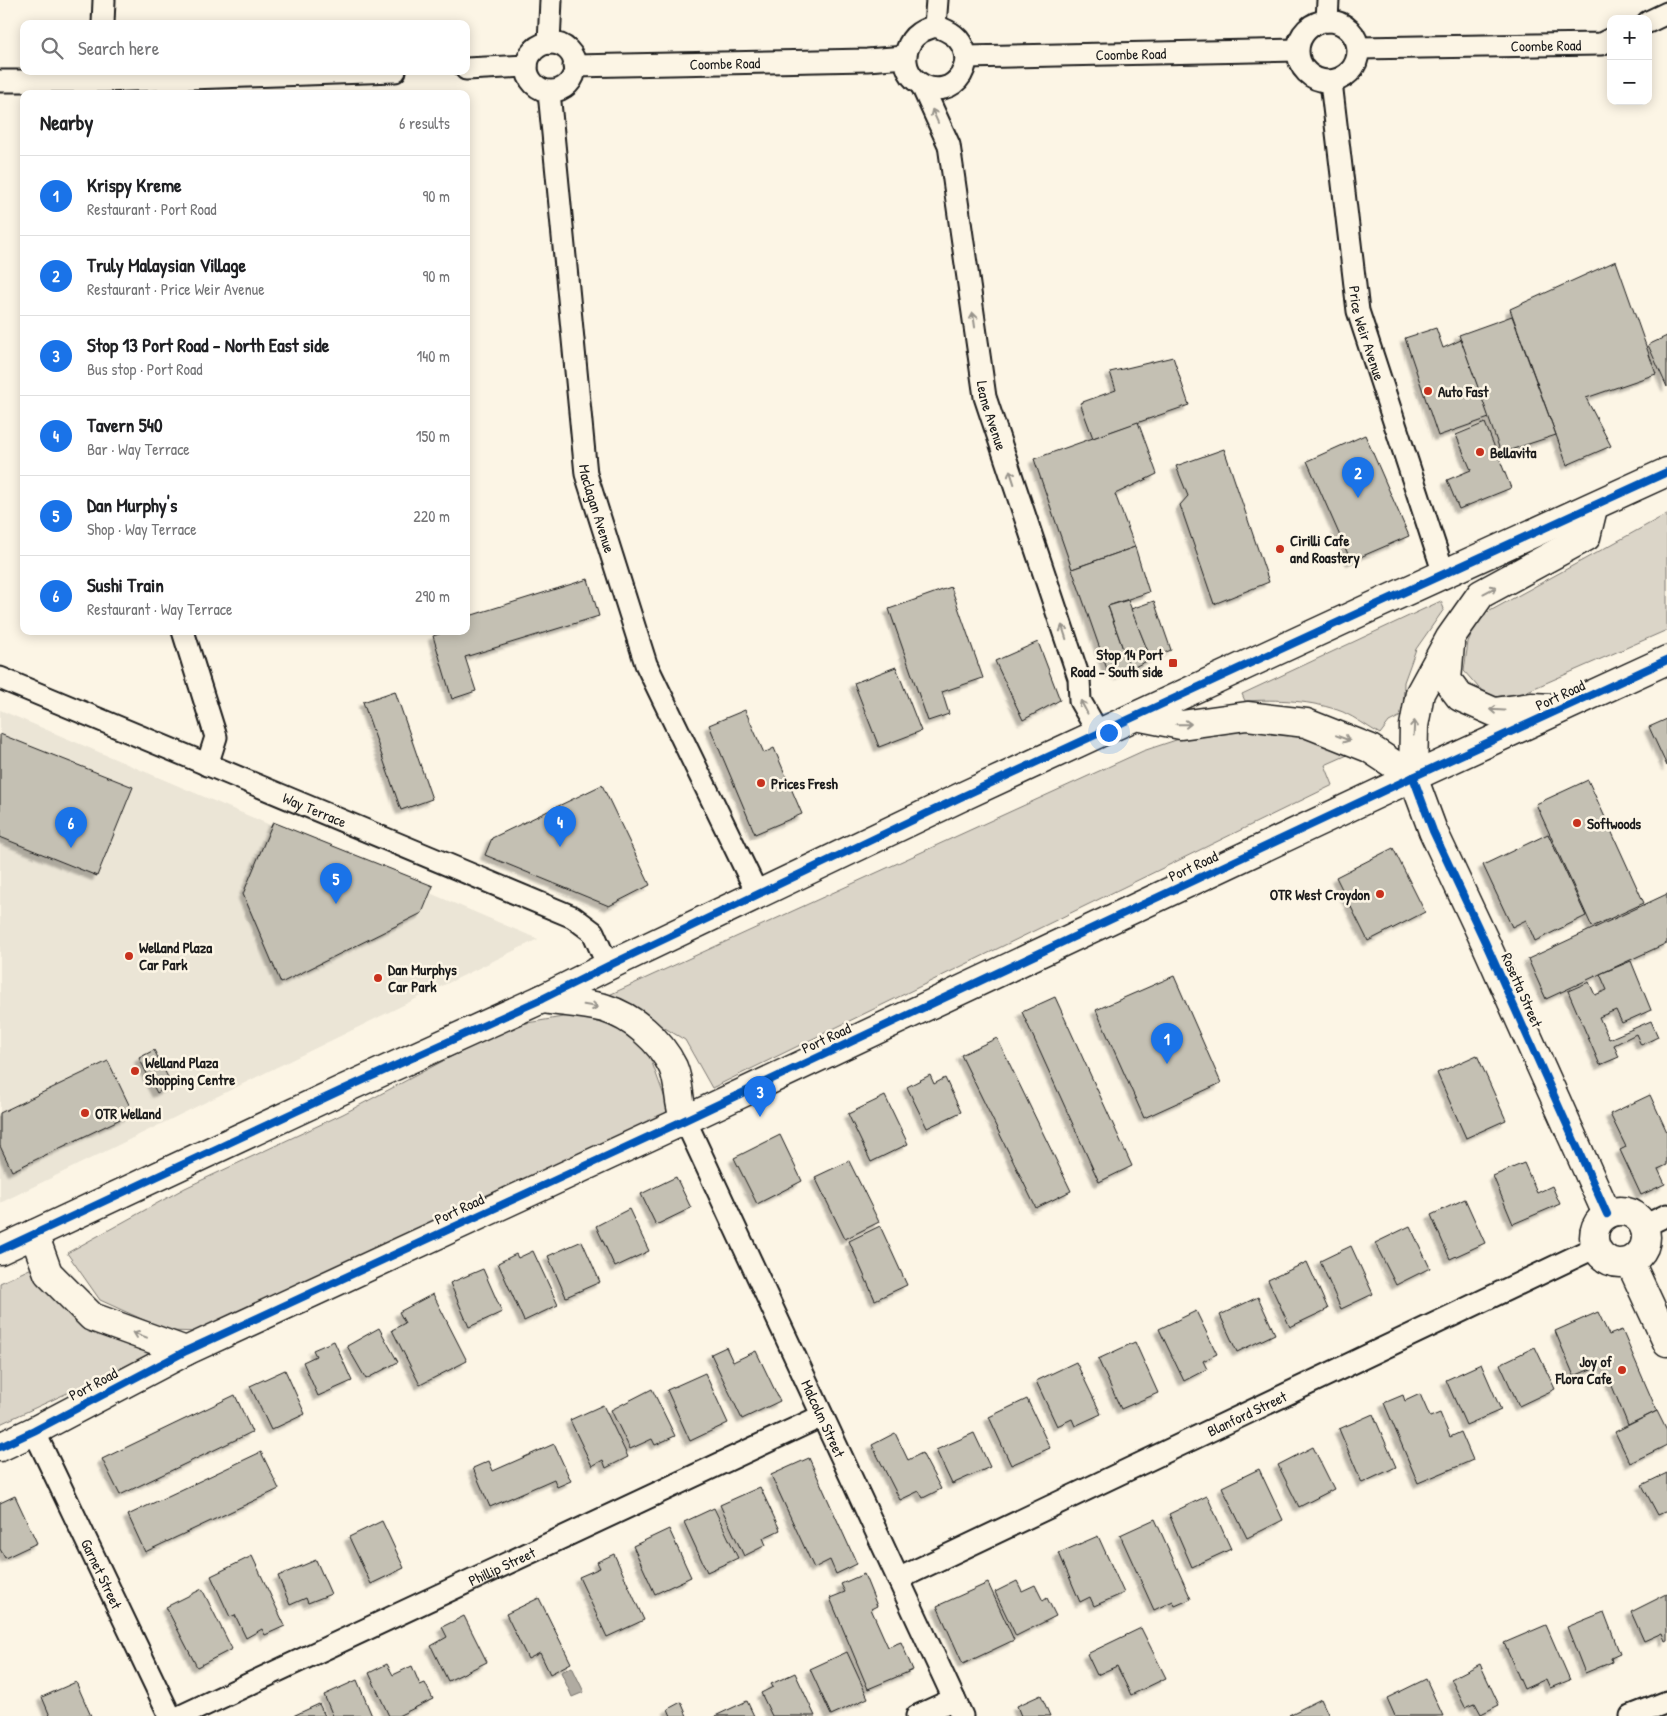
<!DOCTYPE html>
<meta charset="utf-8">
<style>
:root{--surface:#fff;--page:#f2f2f2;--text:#202124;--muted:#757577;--line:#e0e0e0;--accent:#1a73e8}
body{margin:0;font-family:"Patrick Hand",sans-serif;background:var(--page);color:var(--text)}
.controls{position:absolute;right:15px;top:15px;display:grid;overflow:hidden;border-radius:10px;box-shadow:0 2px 12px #0003}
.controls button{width:45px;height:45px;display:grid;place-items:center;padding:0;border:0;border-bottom:1px solid var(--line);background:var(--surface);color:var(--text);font:25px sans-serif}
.you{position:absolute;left:1108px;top:732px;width:18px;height:18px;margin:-12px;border:4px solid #fff;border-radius:50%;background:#1a73e8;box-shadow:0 0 0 8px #1a73e833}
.badge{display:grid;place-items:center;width:32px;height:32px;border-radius:50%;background:var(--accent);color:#fff;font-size:16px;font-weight:700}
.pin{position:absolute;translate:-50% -41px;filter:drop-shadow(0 1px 2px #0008)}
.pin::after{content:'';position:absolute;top:26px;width:18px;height:15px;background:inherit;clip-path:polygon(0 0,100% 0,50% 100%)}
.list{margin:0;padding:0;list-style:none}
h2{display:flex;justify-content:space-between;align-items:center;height:65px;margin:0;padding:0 20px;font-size:21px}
h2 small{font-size:16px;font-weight:400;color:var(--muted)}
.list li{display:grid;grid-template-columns:32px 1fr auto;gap:15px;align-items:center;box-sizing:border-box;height:80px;padding:0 20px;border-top:1px solid var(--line)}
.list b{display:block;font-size:19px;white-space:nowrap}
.list p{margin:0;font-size:16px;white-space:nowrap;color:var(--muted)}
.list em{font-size:16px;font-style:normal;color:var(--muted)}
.icon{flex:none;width:28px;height:28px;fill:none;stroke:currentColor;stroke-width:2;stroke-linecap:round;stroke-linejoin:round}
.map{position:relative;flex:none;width:1667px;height:1716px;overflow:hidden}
.search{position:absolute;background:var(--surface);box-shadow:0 2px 12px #0003;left:20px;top:20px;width:450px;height:55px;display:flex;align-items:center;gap:12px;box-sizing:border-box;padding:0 18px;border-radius:10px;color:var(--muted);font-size:19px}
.panel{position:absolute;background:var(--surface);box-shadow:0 2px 12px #0003;left:20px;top:90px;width:450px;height:545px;border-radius:10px}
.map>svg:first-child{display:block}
</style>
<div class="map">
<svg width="1667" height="1716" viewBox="0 0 1667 1716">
<defs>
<filter id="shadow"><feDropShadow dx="-4.5" dy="4.5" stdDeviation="1" flood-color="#0004"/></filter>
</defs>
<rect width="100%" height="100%" fill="#fcf5e5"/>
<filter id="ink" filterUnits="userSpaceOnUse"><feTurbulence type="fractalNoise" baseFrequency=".02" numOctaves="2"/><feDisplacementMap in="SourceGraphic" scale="10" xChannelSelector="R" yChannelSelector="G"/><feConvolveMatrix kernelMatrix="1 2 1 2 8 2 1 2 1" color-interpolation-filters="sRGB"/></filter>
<g filter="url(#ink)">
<!-- built -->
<path fill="#ebe5d6" d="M0 710 538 939 0 1203Z"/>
<!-- green -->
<g fill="#dbd5c8" stroke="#7c7872">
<path d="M1667 514V630L1523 693 1494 697 1479 688 1464 671 1468 642 1474 627 1490 611Z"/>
<path d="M1441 601 1444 609 1416 649 1404 682 1403 715 1389 722 1380 734C1368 727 1356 718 1343 712 1312 700 1277 699 1245 701L1242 694Z"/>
<path d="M1272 726 1361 749 1325 765 1333 785 712 1088 685 1040 609 995 1143 751 1203 731Z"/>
<path d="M593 1012 643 1038 670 1112 203 1332 168 1331 100 1300 67 1253 185 1188 343 1114 509 1026Z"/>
<path d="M36 1266 152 1354 0 1424V1283Z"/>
</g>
<!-- water -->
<path fill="#b0aba1" stroke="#75726c" d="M572 1667 584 1692 572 1697 561 1672Z"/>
<!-- building -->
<g fill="#c4c0b3" stroke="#1c1c1c" filter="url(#shadow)">
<path d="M1616 261 1656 374 1586 398 1611 446 1567 465 1510 309Z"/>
<path d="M1512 316 1556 435 1501 453 1459 335Z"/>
<path d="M1436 328 1443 348 1461 340 1489 418 1438 436 1405 338Z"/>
<path d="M1667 336V387L1648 345Z"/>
<path d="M1173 357 1189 405 1093 438 1080 403 1116 390 1110 372Z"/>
<path d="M1138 422 1157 474 1115 494 1135 547 1072 569 1034 459Z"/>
<path d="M1485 423 1511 488 1459 509 1447 480 1471 470 1456 435Z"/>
<path d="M1365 435 1409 536 1351 561 1307 461Z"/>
<path d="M1224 449 1269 582 1214 604 1180 505 1188 496 1176 466Z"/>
<path d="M1135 547 1149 592 1108 606 1130 669 1119 675 1107 669 1072 569Z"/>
<path d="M588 579 599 616 465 657 476 691 452 699 433 636 448 631H466V617Z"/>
<path d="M951 587 983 678 942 692 949 714 928 721 889 609Z"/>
<path d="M1128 600 1151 659 1130 669 1108 606Z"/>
<path d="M1154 601 1171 650 1151 659 1131 609Z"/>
<path d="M1038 642 1060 700 1023 720 995 661Z"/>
<path d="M896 667 921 731 879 747 854 683Z"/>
<path d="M395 691 432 799 401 810 363 702Z"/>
<path d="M745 710 764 753 774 748 802 814 755 834 709 725Z"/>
<path d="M1667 719V766L1649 727Z"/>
<path d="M0 734 133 787 97 876 0 837Z"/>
<path d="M1588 780 1644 903 1592 927 1536 804Z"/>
<path d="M602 785 650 885 609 906 485 855 492 838Z"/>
<path d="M273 822 433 886 422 913 281 983 243 894Z"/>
<path d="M1548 834 1586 916 1535 941 1526 920 1512 927 1483 865Z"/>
<path d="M1393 848 1425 912 1368 941 1336 877Z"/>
<path d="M1667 894V943L1546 999 1528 959Z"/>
<path d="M1631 961 1651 1010 1622 1023 1616 1010 1599 1017 1609 1039 1651 1021 1658 1037 1641 1045 1636 1034 1614 1045 1619 1057 1600 1065 1568 991 1589 982 1595 995 1607 990 1600 974Z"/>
<path d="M1174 976 1221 1083 1144 1118 1096 1010Z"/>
<path d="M1055 997 1132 1166 1099 1182 1022 1012Z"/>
<path d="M997 1038 1071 1191 1036 1208 961 1055Z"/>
<path d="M154 1050 172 1085 157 1093 139 1058Z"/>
<path d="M1477 1055 1506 1120 1466 1138 1437 1073Z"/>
<path d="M108 1061 133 1113 12 1171 0 1146V1113Z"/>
<path d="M930 1075 934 1084 945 1078 961 1112 927 1128 907 1087Z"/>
<path d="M1650 1095 1667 1132V1165L1658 1169 1665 1184 1641 1195 1620 1150 1626 1147 1610 1114Z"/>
<path d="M885 1096 908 1144 871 1162 848 1114Z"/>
<path d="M780 1135 802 1181 757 1204 734 1158Z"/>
<path d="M849 1161 879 1222 845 1239 815 1177Z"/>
<path d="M1524 1163 1537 1193 1552 1186 1560 1204 1513 1224 1493 1176Z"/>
<path d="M676 1177 691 1208 656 1225 641 1194Z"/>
<path d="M1465 1199 1485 1243 1450 1259 1431 1215Z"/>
<path d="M629 1209 649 1251 615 1267 596 1226Z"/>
<path d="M880 1226 907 1285 875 1300 849 1241Z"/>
<path d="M1410 1226 1430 1268 1396 1285 1375 1243Z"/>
<path d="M582 1241 600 1282 566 1297 548 1256Z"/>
<path d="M1351 1246 1373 1294 1341 1309 1320 1261Z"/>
<path d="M533 1251 558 1305 524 1321 498 1263 516 1254 518 1258Z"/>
<path d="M1307 1262 1328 1309 1290 1327 1268 1280Z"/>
<path d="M483 1269 502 1312 469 1327 450 1283Z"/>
<path d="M433 1294 467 1361 420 1385 392 1330 405 1323 399 1312Z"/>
<path d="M1258 1297 1275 1334 1237 1352 1220 1315Z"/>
<path d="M1196 1311 1217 1354 1203 1361 1207 1369 1184 1381 1159 1329Z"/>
<path d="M1598 1312 1609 1335 1622 1330 1657 1411 1628 1425 1603 1364 1574 1376 1555 1331Z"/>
<path d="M379 1328 398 1362 366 1379 347 1346Z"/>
<path d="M334 1341 352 1381 318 1396 303 1362 316 1356 313 1350Z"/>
<path d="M1135 1342 1158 1393 1121 1409 1098 1359Z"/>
<path d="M726 1347 733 1362 756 1351 780 1401 742 1419 711 1354Z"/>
<path d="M1535 1347 1555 1389 1519 1406 1500 1364Z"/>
<path d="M1076 1362 1101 1414 1075 1426 1072 1419 1057 1426 1036 1381Z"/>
<path d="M1481 1364 1501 1410 1466 1425 1446 1380Z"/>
<path d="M285 1370 305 1414 271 1430 250 1386Z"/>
<path d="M705 1373 728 1423 690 1441 667 1390Z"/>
<path d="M652 1389 675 1436 655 1445 652 1439 630 1449 611 1410Z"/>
<path d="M1420 1394 1430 1417 1440 1413 1450 1437 1461 1432 1473 1460 1418 1483 1384 1403 1403 1395 1405 1401Z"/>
<path d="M235 1395 252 1432 120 1495 102 1459Z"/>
<path d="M1027 1399 1050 1448 1011 1465 989 1417Z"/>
<path d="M603 1405 628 1457 606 1468 603 1460 592 1466 570 1420Z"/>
<path d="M1657 1411 1667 1431V1445L1630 1463 1615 1432Z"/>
<path d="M1373 1414 1396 1467 1362 1483 1339 1429Z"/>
<path d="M895 1433 908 1460 922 1453 941 1489 923 1498 919 1491 900 1500 872 1445Z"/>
<path d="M974 1433 990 1467 952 1484 936 1450Z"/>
<path d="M554 1444 571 1481 557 1487 554 1479 490 1507 473 1468 489 1461 493 1471Z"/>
<path d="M1313 1447 1334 1489 1299 1507 1278 1465Z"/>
<path d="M261 1452 279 1489 145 1552 128 1515Z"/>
<path d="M809 1458 857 1564 836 1574 830 1560 814 1568 771 1475Z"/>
<path d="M1259 1469 1283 1520 1247 1538 1222 1487Z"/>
<path d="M1667 1473V1511L1658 1515 1642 1485Z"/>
<path d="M760 1487 780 1530 763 1538 766 1545 744 1556 720 1505Z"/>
<path d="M15 1496 37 1543 5 1558 0 1549V1503Z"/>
<path d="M1207 1496 1231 1549 1192 1567 1169 1514Z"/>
<path d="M714 1508 738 1558 707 1572 684 1522Z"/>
<path d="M1155 1519 1191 1599 1175 1606 1173 1601 1154 1610 1120 1535Z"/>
<path d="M382 1521 404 1568 371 1584 349 1537Z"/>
<path d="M669 1529 691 1577 655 1594 633 1546Z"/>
<path d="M1098 1536 1124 1593 1094 1606 1090 1597 1080 1602 1059 1553Z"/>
<path d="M614 1554 644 1620 607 1637 579 1577 600 1568 597 1562Z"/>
<path d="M252 1556 285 1626 265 1635 262 1629 246 1638 235 1615 230 1617 211 1576Z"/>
<path d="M316 1560 331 1594 308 1603 306 1598 290 1605 278 1576Z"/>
<path d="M864 1574 877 1606 871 1609 888 1647 901 1642 913 1670 868 1689 830 1598 845 1592 841 1584Z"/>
<path d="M1017 1581 1022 1591 1035 1585 1043 1601 1047 1598 1056 1616 1016 1636 995 1592Z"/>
<path d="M988 1583 1014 1640 963 1664 937 1606Z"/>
<path d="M202 1589 232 1649 197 1667 166 1607Z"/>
<path d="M1667 1594V1640L1665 1641 1662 1633 1644 1641 1631 1612Z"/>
<path d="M539 1598 571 1663 550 1674 540 1653 528 1659 506 1614Z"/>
<path d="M1604 1612 1620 1654 1611 1658 1612 1662 1585 1673 1567 1627Z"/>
<path d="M464 1616 487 1662 448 1681 431 1646 447 1637 442 1627Z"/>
<path d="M1546 1625 1570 1680 1550 1688 1546 1679 1524 1689 1504 1643Z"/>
<path d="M1141 1628 1166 1678 1131 1695 1117 1666 1097 1675 1087 1654Z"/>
<path d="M847 1652 868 1698 831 1715 810 1669Z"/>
<path d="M387 1664 393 1675 412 1666 420 1685 425 1683 433 1699 398 1716H389L369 1673Z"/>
<path d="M1480 1664 1499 1705 1481 1714 1475 1703 1465 1707 1451 1679Z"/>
<path d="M795 1673 815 1716H772L761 1693 773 1687 771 1684Z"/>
<path d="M1426 1679 1443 1716H1395L1387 1698Z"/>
<path d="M357 1680 372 1716H333L324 1695Z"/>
<path d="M76 1682 91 1716H50L42 1697Z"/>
<path d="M1041 1695 1050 1716H1021L1017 1706Z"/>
<path d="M1321 1699 1329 1716H1290L1289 1715Z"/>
<path d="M747 1701 754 1716H715Z"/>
<path d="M681 1702 687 1716H671L668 1709Z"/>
<path d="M319 1704 325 1716H293Z"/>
</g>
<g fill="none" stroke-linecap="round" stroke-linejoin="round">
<!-- street casing -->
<g stroke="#1c1c1c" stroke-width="25">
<g id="street">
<circle cx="1328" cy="51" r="30"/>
<path d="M1327 21 1328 0"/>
<path d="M1648 22 1667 13"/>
<path d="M103 24 104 0"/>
<path d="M935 26C950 31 961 37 965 53 967 60 965 68 961 75 943 104 898 83 907 50 909 44 912 38 918 34 922 30 930 28 935 26Z"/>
<path d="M935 26 937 0"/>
<circle cx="551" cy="67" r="24"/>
<path d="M549 43 551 0"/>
<path id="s1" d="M1358 48 1601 44 1611 39"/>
<path id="s2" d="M966 57 1297 50"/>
<path id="s3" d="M574 66 867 60 905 57"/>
<path d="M466 69 527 66"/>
<path d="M0 81H104L395 71"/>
<path id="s4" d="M1331 82 1358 311 1444 574"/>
<path id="s5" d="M922 86 949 145 985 397 1079 678 1080 701 1099 734"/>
<path id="s6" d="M549 92 586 474 646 664 758 895"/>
<path d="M183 631 216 737 207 765"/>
<path id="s7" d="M0 678 573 917 593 932 608 966"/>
<path id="s8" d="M685 1120 962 1716"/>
<path d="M1644 1226 1667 1215"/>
<path id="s9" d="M34 1431 170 1716"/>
<path id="s10" d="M898 1579 1596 1247"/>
<path id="s11" d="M181 1716 822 1416"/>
<path d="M917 1716 954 1699"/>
<path d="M1631 1716 1667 1702"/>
</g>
</g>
<!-- secondary casing -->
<g stroke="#1c1c1c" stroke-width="31">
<g id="secondary">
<path d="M1413 777 1433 831 1486 944 1607 1214"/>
<circle cx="1620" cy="1237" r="26"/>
<path d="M1630 1262 1667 1342"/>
</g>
</g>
<!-- highway casing -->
<g stroke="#1c1c1c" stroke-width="31">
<g id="highway">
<path d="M1450 644 1447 680 1460 697 1494 712 1531 707 1554 708"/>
<path d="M1136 716 1181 725 1247 716 1306 723 1369 748 1413 777"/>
<path d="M1413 777 1414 726 1420 693 1450 638 1481 594 1586 537 1593 508"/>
<path d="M542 999C562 1002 584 1003 604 1008 633 1017 660 1040 673 1067 681 1086 677 1102 685 1120"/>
<path d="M34 1234 48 1273 92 1317 186 1351"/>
<path d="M0 1250 344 1089 542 999 608 966 959 798 1365 610 1667 472"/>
<path d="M0 1447 34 1431 186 1351 685 1120 1413 777 1667 660"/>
</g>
</g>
<!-- street -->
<use href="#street" stroke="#fcf5e5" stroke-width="21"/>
<!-- secondary -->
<use href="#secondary" stroke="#fcf5e5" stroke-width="28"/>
<!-- highway -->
<use href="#highway" stroke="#fcf5e5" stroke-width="28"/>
<!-- cycleway casing -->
<g stroke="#fcf5e5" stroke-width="11">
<g id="cycleway">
<path d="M1413 777 1433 831 1486 944 1607 1214"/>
<path d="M0 1250 344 1089 542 999 608 966 959 798 1365 610 1667 472"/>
<path d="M0 1447 34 1431 186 1351 685 1120 1413 777 1667 660"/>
</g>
</g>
<!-- cycleway -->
<use href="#cycleway" stroke="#0057b8" stroke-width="8"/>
</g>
<!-- one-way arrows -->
<defs><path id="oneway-shaft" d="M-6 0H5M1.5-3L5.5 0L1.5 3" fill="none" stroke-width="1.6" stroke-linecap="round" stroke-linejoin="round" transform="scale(1.25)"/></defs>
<g stroke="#97938b">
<use href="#oneway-shaft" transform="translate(935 116) rotate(-114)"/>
<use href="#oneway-shaft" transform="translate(974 320) rotate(-98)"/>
<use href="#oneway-shaft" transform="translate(1012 477) rotate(-108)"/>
<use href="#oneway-shaft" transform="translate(1490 590) rotate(-28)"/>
<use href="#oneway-shaft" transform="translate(1064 632) rotate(-108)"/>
<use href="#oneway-shaft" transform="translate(1084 707) rotate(-118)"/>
<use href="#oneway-shaft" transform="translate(1497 710) rotate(-177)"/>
<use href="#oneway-shaft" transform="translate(1184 724) rotate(-1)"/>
<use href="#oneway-shaft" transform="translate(1414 728) rotate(-87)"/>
<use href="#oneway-shaft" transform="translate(1343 738) rotate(21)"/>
<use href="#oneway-shaft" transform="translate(591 1006) rotate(9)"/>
<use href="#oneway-shaft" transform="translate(140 1335) rotate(-159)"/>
</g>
</g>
<!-- markers -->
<g fill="#c8321e" stroke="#fcf5e5" stroke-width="2">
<circle cx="1428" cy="391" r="5"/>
<circle cx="1480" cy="452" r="5"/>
<circle cx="1280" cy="549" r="5"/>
<rect x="1168" y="658" width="10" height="10" rx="2.5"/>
<circle cx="761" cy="783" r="5"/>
<circle cx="1577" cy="823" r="5"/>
<circle cx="1380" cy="894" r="5"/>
<circle cx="129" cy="956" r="5"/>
<circle cx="378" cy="978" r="5"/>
<circle cx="135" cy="1071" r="5"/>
<circle cx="85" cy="1113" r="5"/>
<circle cx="1622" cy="1370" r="5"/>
</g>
<g text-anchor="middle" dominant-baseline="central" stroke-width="5" stroke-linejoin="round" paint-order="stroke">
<!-- street labels -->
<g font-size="15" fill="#1c1c1c" stroke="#fcf5e5">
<text stroke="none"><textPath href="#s1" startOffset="188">Coombe Road</textPath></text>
<text stroke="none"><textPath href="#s2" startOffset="165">Coombe Road</textPath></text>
<text stroke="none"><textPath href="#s3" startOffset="151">Coombe Road</textPath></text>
<text stroke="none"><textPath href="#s4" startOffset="254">Price Weir Avenue</textPath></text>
<text stroke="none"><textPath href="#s5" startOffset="339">Leane Avenue</textPath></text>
<text stroke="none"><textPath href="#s6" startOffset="420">Maclagan Avenue</textPath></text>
<text transform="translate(1560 695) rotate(-25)">Port Road</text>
<text stroke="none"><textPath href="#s7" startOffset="341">Way Terrace</textPath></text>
<text transform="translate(1193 866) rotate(-25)">Port Road</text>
<text transform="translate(1522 990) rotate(66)">Rosetta Street</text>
<text transform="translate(826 1038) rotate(-25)">Port Road</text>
<text transform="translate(459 1209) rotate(-25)">Port Road</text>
<text transform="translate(93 1384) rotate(-28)">Port Road</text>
<text stroke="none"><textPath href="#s10" startOffset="386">Blanford Street</textPath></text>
<text stroke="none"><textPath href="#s8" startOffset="329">Malcolm Street</textPath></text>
<text stroke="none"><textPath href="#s11" startOffset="354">Phillip Street</textPath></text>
<text stroke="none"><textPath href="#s9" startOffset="158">Garnet Street</textPath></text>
</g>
<!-- poi labels -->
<g font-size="15" font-weight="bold" fill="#1c1c1c" stroke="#fcf5e5" text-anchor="start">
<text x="1438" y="391">Auto Fast</text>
<text x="1490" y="452">Bellavita</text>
<text x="1290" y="540">Cirilli Cafe<tspan x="1290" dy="17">and Roastery</tspan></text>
<text x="1163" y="654" text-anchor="end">Stop 14 Port<tspan x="1163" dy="17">Road - South side</tspan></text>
<text x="771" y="783">Prices Fresh</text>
<text x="1587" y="823">Softwoods</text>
<text x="1370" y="894" text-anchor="end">OTR West Croydon</text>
<text x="139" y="947">Welland Plaza<tspan x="139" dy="17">Car Park</tspan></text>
<text x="388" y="969">Dan Murphys<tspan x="388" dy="17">Car Park</tspan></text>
<text x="145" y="1062">Welland Plaza<tspan x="145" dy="17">Shopping Centre</tspan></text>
<text x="95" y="1113">OTR Welland</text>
<text x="1612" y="1361" text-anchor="end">Joy of<tspan x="1612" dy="17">Flora Cafe</tspan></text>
</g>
</g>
</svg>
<div class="controls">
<button>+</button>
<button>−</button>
</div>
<div class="you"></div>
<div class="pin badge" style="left:1167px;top:1064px">1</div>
<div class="pin badge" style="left:1358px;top:498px">2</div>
<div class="pin badge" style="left:760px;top:1117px">3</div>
<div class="pin badge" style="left:560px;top:847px">4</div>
<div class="pin badge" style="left:336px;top:904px">5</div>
<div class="pin badge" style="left:71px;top:848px">6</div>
<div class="search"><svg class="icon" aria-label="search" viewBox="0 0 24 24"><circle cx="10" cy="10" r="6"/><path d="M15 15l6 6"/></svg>Search here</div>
<section class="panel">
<h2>Nearby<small>6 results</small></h2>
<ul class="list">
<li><span class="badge">1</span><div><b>Krispy Kreme</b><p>Restaurant · Port Road</p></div><em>90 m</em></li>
<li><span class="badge">2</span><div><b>Truly Malaysian Village</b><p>Restaurant · Price Weir Avenue</p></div><em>90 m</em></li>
<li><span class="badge">3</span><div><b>Stop 13 Port Road - North East side</b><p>Bus stop · Port Road</p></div><em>140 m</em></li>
<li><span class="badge">4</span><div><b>Tavern 540</b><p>Bar · Way Terrace</p></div><em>150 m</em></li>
<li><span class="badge">5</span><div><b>Dan Murphy's</b><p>Shop · Way Terrace</p></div><em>220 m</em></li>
<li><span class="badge">6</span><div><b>Sushi Train</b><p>Restaurant · Way Terrace</p></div><em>290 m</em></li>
</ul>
</section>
</div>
